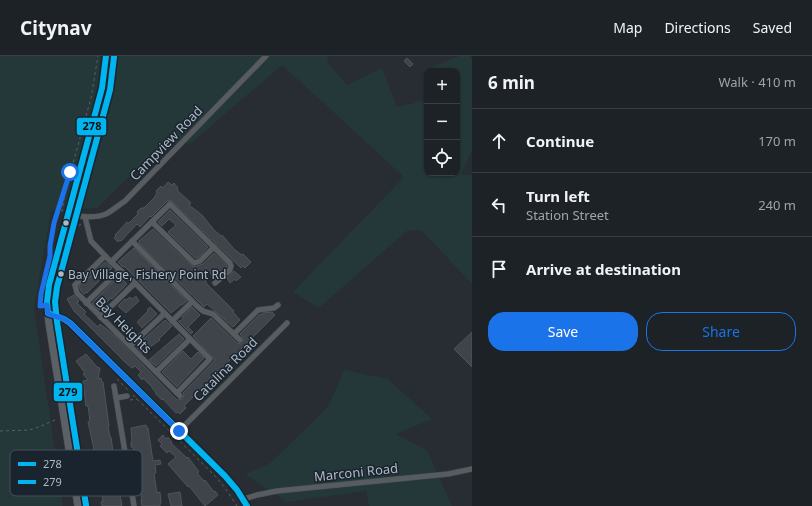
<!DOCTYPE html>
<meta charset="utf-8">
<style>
:root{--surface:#1d2226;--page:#252a2e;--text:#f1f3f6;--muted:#a0a4a7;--line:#3b3f43;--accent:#1a73e8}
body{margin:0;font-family:"Noto Sans",sans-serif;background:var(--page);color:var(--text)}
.controls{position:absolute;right:12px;top:12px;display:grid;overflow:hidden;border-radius:8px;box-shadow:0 1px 3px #0004}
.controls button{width:36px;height:36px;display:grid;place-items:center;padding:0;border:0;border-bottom:1px solid var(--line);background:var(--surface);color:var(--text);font:20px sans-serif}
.stop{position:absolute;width:12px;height:12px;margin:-9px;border:3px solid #1a73e8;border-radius:50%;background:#fff}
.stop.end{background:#1a73e8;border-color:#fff;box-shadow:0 1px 4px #0008}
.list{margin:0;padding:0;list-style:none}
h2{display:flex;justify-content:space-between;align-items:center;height:52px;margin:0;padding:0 16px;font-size:17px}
h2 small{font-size:13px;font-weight:400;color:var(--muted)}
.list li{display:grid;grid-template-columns:26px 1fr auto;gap:12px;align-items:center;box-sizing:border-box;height:64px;padding:0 16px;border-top:1px solid var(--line)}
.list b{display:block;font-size:15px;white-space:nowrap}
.list p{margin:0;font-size:13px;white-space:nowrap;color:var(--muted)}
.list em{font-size:13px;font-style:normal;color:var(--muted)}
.actions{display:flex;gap:8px;padding:12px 16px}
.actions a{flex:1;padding:9px 0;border:1px solid var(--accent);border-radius:16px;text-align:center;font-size:14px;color:var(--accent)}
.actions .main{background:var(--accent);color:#fff}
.icon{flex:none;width:22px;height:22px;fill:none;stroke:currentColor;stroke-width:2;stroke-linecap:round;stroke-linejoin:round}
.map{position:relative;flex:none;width:472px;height:450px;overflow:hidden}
header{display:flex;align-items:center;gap:24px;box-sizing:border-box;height:56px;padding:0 20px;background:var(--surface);border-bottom:1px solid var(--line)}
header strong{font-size:19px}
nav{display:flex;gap:22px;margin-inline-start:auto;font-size:14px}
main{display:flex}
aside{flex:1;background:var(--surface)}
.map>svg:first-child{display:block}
</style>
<header>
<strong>Citynav</strong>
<nav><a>Map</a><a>Directions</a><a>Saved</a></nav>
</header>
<main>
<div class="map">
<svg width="472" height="450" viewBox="0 0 472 450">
<rect width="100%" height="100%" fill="#272d33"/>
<!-- green -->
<g fill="#243739">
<path d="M0 0H329L327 6 347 29 382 12 397 51 427 44V117H457V15H429L428 13 459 0H469L472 3V94L461 119H472V228L422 175 408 174 319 252 293 236 404 121 282 9 190 88 164 87 97 152 51 155 34 252 63 450H0Z"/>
<path d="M344 314 388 323 432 363 396 378 427 394 452 450H369L366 435 287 446 245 418 268 409 328 351Z"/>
</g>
<!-- building -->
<g fill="#3f444a" stroke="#4f545b">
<path d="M407 2 413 8 410 11 404 5Z"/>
<path d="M168 126 172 129 174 127 178 132 177 134 191 147 189 149 202 159 214 174 221 180 222 179 235 194 242 199 243 198 251 206 245 212 243 210 241 212 171 144 167 145 151 161 150 160 140 171 137 168 121 185 120 184 118 186 114 182 116 180 115 179 127 166 129 167 138 158 137 156 141 152H144L154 142 157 137 156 135 161 130 163 132Z"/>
<path d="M170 154 208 191 198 202H195L168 176 176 169 169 163 162 170 158 166Z"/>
<path d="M153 173 193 211 203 208 214 197 227 209 226 212 222 216 220 214 213 220 206 212V227L234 255 233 256 240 264 233 271 207 248 204 251 200 247 139 187V185Z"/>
<path d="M134 192 187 245 182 249V248L171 257 124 210 123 211 118 206Z"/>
<path d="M105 206 112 212 87 237V236L84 238 81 235 79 230Z"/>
<path d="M234 215 241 221 236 225 235 223 230 227 227 222Z"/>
<path d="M119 220 127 228 112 243 111 242 99 254 92 247Z"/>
<path d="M74 239 79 245 77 247 86 256 84 258 98 271 100 268 114 279 177 344 183 343 184 339 183 337 215 304 193 280 211 262 237 287 241 288 243 286 244 283 240 278 260 258 261 259 263 257 272 256 275 259 184 350 186 352 180 358 178 356 176 357 163 343 162 344 156 338V337L151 330 143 322 142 324 138 319 141 316 135 310 132 312 126 307 74 255 67 243Z"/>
<path d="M136 240 139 245 126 257 118 250 125 243 126 244 130 241 132 243Z"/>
<path d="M150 251 157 258 142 272 137 266 148 255 147 254Z"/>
<path d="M192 251 200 259 188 271 193 276 191 278 178 265H180L183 263 182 261Z"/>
<path d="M165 264 172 270 159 283 160 284 142 297 136 290Z"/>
<path d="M472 276V311L454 293Z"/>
<path d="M179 278 184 283 156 310 149 304Z"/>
<path d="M183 295 191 303 198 296 204 302 177 331 162 316Z"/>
<path d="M86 298 97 311 100 312 98 323 101 322 102 326H103L109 370H108L110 381H111L116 418 122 449 121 450H102L101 446 103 445 100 430 98 424 95 425 94 416H97L93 393H94L88 366 90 365 88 350H86L83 325 88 324 83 318 85 317 76 305Z"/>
<path d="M146 369 147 372H148L153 405 160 404 161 408 155 409 156 417 154 418 157 437 160 436 161 447H160V450H142L141 444H142L137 418 135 405 130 404V402L135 401 133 391H131V387L132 385 131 372Z"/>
<path d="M163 379 166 383 168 381 172 386 171 387 187 402 188 401 199 416 197 417 204 425 205 424 214 436 215 435 218 439 205 450 189 430 188 431 168 408 176 401 169 395 167 397 160 390 162 388 158 384Z"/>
<path d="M180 436 182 450H171L168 438Z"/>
</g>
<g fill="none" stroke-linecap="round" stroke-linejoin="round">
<!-- street casing -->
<g stroke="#45494e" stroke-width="6">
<g id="street">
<path d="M69 156C78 162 96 162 106 158 113 154 119 149 125 145L266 0"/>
<path d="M85 161 91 185 111 206 135 227 210 303 177 337"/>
<path d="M152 166 194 207 200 205 214 191"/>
<path d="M132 185 197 250 203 255 213 258 240 284"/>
<path d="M105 200 75 229 77 237 180 340"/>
<path d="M111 206 170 148 230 207 231 210 230 214 215 227"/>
<path d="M86 247 120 214"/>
<path d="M100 261 135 227"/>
<path d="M172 265 192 246"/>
<path d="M234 278 258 254 274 252 278 249"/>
<path d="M130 290 164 258"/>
<path d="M156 316 190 283"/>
<path d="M114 330 134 450"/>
<path d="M116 342 127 340"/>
<path d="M179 375 287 267"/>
<path d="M244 443 257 439 277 435 448 418 472 413"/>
</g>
</g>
<!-- secondary casing -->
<g stroke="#45494e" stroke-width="8">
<g id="secondary">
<path d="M48 257 64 263 70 267C112 309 155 350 197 393 214 410 237 428 247 450"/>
<path d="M78 450 49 267 47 246 49 229 102 32 106 0"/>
</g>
</g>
<!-- path -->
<g stroke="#5a6065" stroke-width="1" stroke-dasharray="3 3" stroke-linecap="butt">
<path d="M62 156 65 137"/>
<path d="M68 184 74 173 81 168"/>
<path d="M50 199 54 167 64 140 91 42 98 0"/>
<path d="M55 248V240L62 206"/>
<path d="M53 249 56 248 60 255"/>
<path d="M40 250 42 233"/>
<path d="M58 268V281"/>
<path d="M117 323 129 335"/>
<path d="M133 339 216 421 225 432 237 450"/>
<path d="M130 344 137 343"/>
<path d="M0 375 29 374 39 371 57 363"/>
<path d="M82 431 85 450"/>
</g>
<!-- street -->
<use href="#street" stroke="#575c61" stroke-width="5"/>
<!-- secondary -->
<use href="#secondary" stroke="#5a6066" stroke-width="7"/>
<!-- bus-1 casing -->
<g stroke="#1a242e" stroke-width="9">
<g id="bus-1">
<path d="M48 257 64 263 70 267 225 420 237 434 247 450"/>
<path d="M48 257 47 246 49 229 102 32 106 0"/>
</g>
</g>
<!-- bus-2 casing -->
<g stroke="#1a242e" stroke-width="9">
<path id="bus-2" d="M86 449 57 266 55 246 57 231 110 34 114 1"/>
</g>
<!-- bus-1 -->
<use href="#bus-1" stroke="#00b5ef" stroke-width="6"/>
<!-- bus-2 -->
<use href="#bus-2" stroke="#00b5ef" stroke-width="6"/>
</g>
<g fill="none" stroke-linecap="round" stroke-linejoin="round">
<!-- route -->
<path stroke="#1a73e8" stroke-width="5" d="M70 116 54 167 50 190V200L41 238 40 250 47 249 48 258 64 263 70 267 179 375"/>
</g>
<!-- markers -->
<g fill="#b0bac5" stroke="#1a242e" stroke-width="1.5">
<circle cx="66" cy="167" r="3.5"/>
<circle cx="61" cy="218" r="3.5"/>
</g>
<g text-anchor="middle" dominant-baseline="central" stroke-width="3" stroke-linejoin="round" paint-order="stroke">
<!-- bus labels -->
<g font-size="12" fill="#b0bac5" stroke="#1a242e" text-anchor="start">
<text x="68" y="218">Bay Village, Fishery Point Rd</text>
</g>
<!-- street labels -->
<g font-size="13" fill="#b0bac5" stroke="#1a242e">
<text transform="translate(166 87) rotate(-46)">Campview Road</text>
<text transform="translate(124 269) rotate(45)">Bay Heights</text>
<text transform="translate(225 313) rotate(-45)">Catalina Road</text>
<text transform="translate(356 416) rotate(-6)">Marconi Road</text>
</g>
</g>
<!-- legend -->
<rect x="10" y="394" width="132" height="46" rx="6" fill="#1a242e" stroke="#47515b" stroke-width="1"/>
<rect x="18" y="406" width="18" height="4" fill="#00b5ef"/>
<rect x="18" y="424" width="18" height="4" fill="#00b5ef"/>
<g font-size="11" fill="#b0bac5">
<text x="43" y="412">278</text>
<text x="43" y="430">279</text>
</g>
<g stroke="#1a242e" stroke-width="1.5">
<rect x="76" y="61" width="31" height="19" rx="4" fill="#00b5ef"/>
<rect x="53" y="326" width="30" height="20" rx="4" fill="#00b5ef"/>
</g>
<g font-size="11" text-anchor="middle" font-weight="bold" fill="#111">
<text x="92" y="74">278</text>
<text x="68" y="340">279</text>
</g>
</svg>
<div class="controls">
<button>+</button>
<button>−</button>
<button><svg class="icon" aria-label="locate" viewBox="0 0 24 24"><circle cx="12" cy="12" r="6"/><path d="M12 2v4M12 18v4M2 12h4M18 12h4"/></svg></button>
</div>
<div class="stop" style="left:70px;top:116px"></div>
<div class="stop end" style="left:179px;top:375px"></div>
</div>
<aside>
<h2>6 min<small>Walk · 410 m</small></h2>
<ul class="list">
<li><svg class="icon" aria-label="ahead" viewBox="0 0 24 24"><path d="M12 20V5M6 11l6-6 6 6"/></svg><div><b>Continue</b></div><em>170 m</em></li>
<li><svg class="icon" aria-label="left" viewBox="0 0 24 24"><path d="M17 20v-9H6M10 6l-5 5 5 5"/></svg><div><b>Turn left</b><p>Station Street</p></div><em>240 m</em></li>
<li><svg class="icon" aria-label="arrive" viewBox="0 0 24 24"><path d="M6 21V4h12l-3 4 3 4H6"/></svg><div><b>Arrive at destination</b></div></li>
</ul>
<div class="actions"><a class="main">Save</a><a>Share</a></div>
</aside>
</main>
